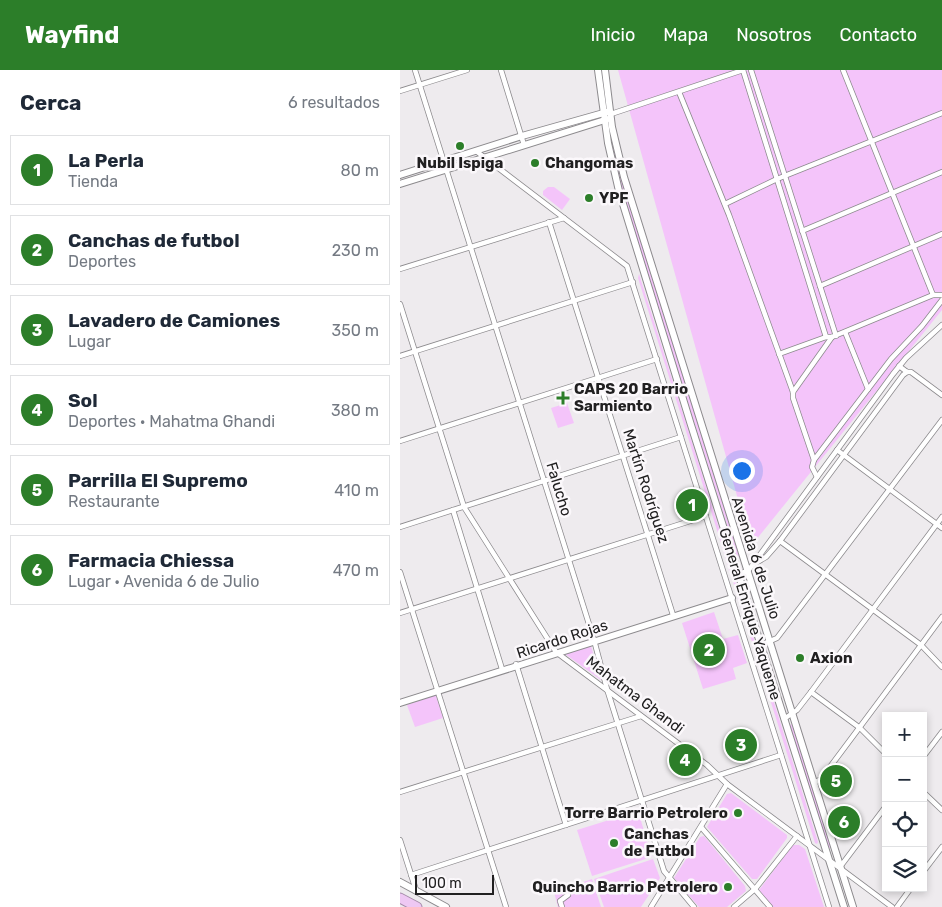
<!DOCTYPE html>
<html lang="es">
<meta charset="utf-8">
<style>
:root{--surface:#fff;--page:#f2f2f3;--text:#1f2937;--muted:#747a83;--line:#e0e1e3;--accent:#2c7e29}
body{margin:0;font-family:Rubik,sans-serif;background:var(--page);color:var(--text)}
.controls{position:absolute;right:15px;bottom:15px;display:grid;overflow:hidden;border-radius:0px;box-shadow:0 2px 8px #0003}
.controls button{width:45px;height:45px;display:grid;place-items:center;padding:0;border:0;border-bottom:1px solid var(--line);background:var(--surface);color:var(--text);font:25px sans-serif}
.scale{position:absolute;left:15px;bottom:12px;width:79px;box-sizing:border-box;padding-left:5px;border:2px solid #212021;border-top:0;font-size:14px;line-height:18px;white-space:nowrap;color:#212021;-webkit-text-stroke:4px #fbf8fb;paint-order:stroke}
.you{position:absolute;left:341px;top:400px;width:18px;height:18px;margin:-12px;border:4px solid #fff;border-radius:50%;background:#1a73e8;box-shadow:0 0 0 8px #1a73e833}
.badge{display:grid;place-items:center;width:32px;height:32px;border-radius:50%;background:var(--accent);color:#fff;font-size:16px;font-weight:700}
.pin{position:absolute;translate:-50% -50%;border:2px solid #fff;box-shadow:0 1px 5px #0006}
.list{margin:0;padding:0;list-style:none}
h2{display:flex;justify-content:space-between;align-items:center;height:65px;margin:0;padding:0 20px;font-size:21px}
h2 small{font-size:16px;font-weight:400;color:var(--muted)}
.list li{display:grid;grid-template-columns:32px 1fr auto;gap:15px;align-items:center;box-sizing:border-box;height:70px;margin:0 10px 10px;padding:0 10px;border:1px solid var(--line);border-radius:0px}
.list b{display:block;font-size:19px;white-space:nowrap}
.list p{margin:0;font-size:16px;white-space:nowrap;color:var(--muted)}
.list em{font-size:16px;font-style:normal;color:var(--muted)}
.icon{flex:none;width:28px;height:28px;fill:none;stroke:currentColor;stroke-width:2;stroke-linecap:round;stroke-linejoin:round}
.map{position:relative;flex:none;width:542px;height:837px;overflow:hidden}
header{display:flex;align-items:center;gap:30px;box-sizing:border-box;height:70px;padding:0 25px;background:var(--accent);color:#fff}
header strong{font-size:24px}
nav{display:flex;gap:28px;margin-inline-start:auto;font-size:18px}
main{display:flex}
aside{flex:1;background:var(--surface)}
.map>svg:first-child{display:block}
</style>
<header>
<strong>Wayfind</strong>
<nav><a>Inicio</a><a>Mapa</a><a>Nosotros</a><a>Contacto</a></nav>
</header>
<main>
<aside>
<h2>Cerca<small>6 resultados</small></h2>
<ul class="list">
<li><span class="badge">1</span><div><b>La Perla</b><p>Tienda</p></div><em>80 m</em></li>
<li><span class="badge">2</span><div><b>Canchas de futbol</b><p>Deportes</p></div><em>230 m</em></li>
<li><span class="badge">3</span><div><b>Lavadero de Camiones</b><p>Lugar</p></div><em>350 m</em></li>
<li><span class="badge">4</span><div><b>Sol</b><p>Deportes · Mahatma Ghandi</p></div><em>380 m</em></li>
<li><span class="badge">5</span><div><b>Parrilla El Supremo</b><p>Restaurante</p></div><em>410 m</em></li>
<li><span class="badge">6</span><div><b>Farmacia Chiessa</b><p>Lugar · Avenida 6 de Julio</p></div><em>470 m</em></li>
</ul>
</aside>
<div class="map">
<svg width="542" height="837" viewBox="0 0 542 837">
<rect width="100%" height="100%" fill="#eeebee"/>
<!-- green -->
<g fill="#f4c4fa">
<path d="M218 0H542V240L351 476Z"/>
<path d="M209 54 217 93 339 486 338 487 337 486 242 188 215 93Z"/>
<path d="M148 117H154L170 129 162 140 143 125V121Z"/>
<path d="M239 204 418 772 417 774 415 773 238 208Z"/>
<path d="M167 333 174 353 158 358 151 338Z"/>
<path d="M314 542 323 569 338 565 347 593 333 598 336 609 303 619 282 553Z"/>
<path d="M191 576 201 610 165 584Z"/>
<path d="M36 625 43 648 15 657 7 635Z"/>
<path d="M391 654 392 655 431 776 430 778 428 777 390 656Z"/>
<path d="M331 723 387 765V768L357 809H352L307 757 327 724Z"/>
<path d="M238 741 252 787 192 806 177 760Z"/>
<path d="M304 766 345 816 346 821 327 837H299L274 808 300 767Z"/>
<path d="M393 775H399L405 779 424 837H373L359 820Z"/>
<path d="M253 789 260 808 241 837H204L194 809Z"/>
<path d="M192 809 201 837H158L154 822Z"/>
</g>
<g fill="none" stroke-linecap="round" stroke-linejoin="round">
<!-- street casing -->
<g stroke="#8c8a8d" stroke-width="6">
<g id="street">
<path d="M15 0 194 570 207 619 264 801 294 837"/>
<path d="M101 0 124 75"/>
<path d="M343 0 426 267"/>
<path d="M351 0 436 266"/>
<path d="M443 0 533 225"/>
<path d="M0 21 67 0"/>
<path d="M279 22 329 145 393 322V328L414 390 412 397 417 407"/>
<path d="M211 44 343 0"/>
<path d="M76 81 227 196 429 837"/>
<path d="M325 134 377 109 542 43"/>
<path d="M149 152 273 545"/>
<path d="M402 161 542 102"/>
<path d="M0 199 164 148"/>
<path d="M420 216 542 164"/>
<path d="M0 234 64 437 156 582 307 695 327 714 492 837"/>
<path d="M445 262 468 319"/>
<path d="M379 284 426 267H432L533 225H542"/>
<path d="M0 286 233 212"/>
<path d="M499 296 507 302H511L542 325"/>
<path d="M393 322 432 267"/>
<path d="M0 371 257 289"/>
<path d="M437 380 542 458"/>
<path d="M414 390 491 289 522 256 542 230"/>
<path d="M53 440 102 599"/>
<path d="M0 457 281 367"/>
<path d="M380 471 521 575 542 597"/>
<path d="M354 494 366 487 380 471 503 305 507 302"/>
<path d="M0 502 106 837"/>
<path d="M338 504 348 501 493 304 506 288 542 255"/>
<path d="M0 543 306 446"/>
<path d="M361 575 377 568 542 350"/>
<path d="M116 594 166 755"/>
<path d="M411 622 460 658 486 684"/>
<path d="M384 649 397 640 411 622 542 447"/>
<path d="M523 687 542 662"/>
<path d="M414 713 421 709 542 547"/>
<path d="M0 722 241 646"/>
<path d="M523 722 542 740"/>
<path d="M301 757 370 837"/>
<path d="M0 770 16 820"/>
<path d="M440 797 486 736"/>
<path d="M523 802 542 777"/>
<path d="M11 805 381 685"/>
<path d="M162 837 160 831 168 825"/>
<path d="M251 837 327 714"/>
<path d="M334 837 355 819 397 766"/>
<path d="M497 837 511 818"/>
</g>
</g>
<!-- secondary casing -->
<g stroke="#8c8a8d" stroke-width="8">
<g id="secondary">
<path d="M198 0 208 73 219 121 291 355 444 837"/>
<path d="M205 0 212 57 224 107 453 837"/>
<path d="M0 105 122 66 207 42"/>
<path d="M0 114 208 49"/>
<path d="M0 633 332 528"/>
<path d="M0 812 46 837"/>
</g>
</g>
<!-- highway casing -->
<g stroke="#a68daa" stroke-width="11">
<path id="highway" d="M0 828 17 837"/>
</g>
<!-- street -->
<use href="#street" stroke="#fff" stroke-width="4.5"/>
<!-- secondary -->
<use href="#secondary" stroke="#fff" stroke-width="6"/>
<!-- highway -->
<use href="#highway" stroke="#eec8f3" stroke-width="9"/>
</g>
<!-- markers -->
<g fill="#2c7e29" stroke="#fbf8fb" stroke-width="2">
<circle cx="60" cy="76" r="5"/>
<circle cx="135" cy="93" r="5"/>
<circle cx="189" cy="128" r="5"/>
<path d="M160.5 320.5h5v5h5v5h-5v5h-5v-5h-5v-5h5z"/>
<circle cx="400" cy="588" r="5"/>
<circle cx="338" cy="743" r="5"/>
<circle cx="214" cy="773" r="5"/>
<circle cx="328" cy="817" r="5"/>
</g>
<g text-anchor="middle" dominant-baseline="central" stroke-width="5" stroke-linejoin="round" paint-order="stroke">
<!-- poi labels -->
<g font-size="15" font-weight="bold" fill="#212021" stroke="#fbf8fb" text-anchor="start">
<text x="60" y="93" text-anchor="middle">Nubil Ispiga</text>
<text x="145" y="93">Changomas</text>
<text x="199" y="128">YPF</text>
<text x="174" y="319">CAPS 20 Barrio<tspan x="174" dy="17">Sarmiento</tspan></text>
<text x="410" y="588">Axion</text>
<text x="328" y="743" text-anchor="end">Torre Barrio Petrolero</text>
<text x="224" y="764">Canchas<tspan x="224" dy="17">de Futbol</tspan></text>
<text x="318" y="817" text-anchor="end">Quincho Barrio Petrolero</text>
</g>
<!-- street labels -->
<g font-size="15" fill="#212021" stroke="#fbf8fb">
<text transform="translate(246 416) rotate(72)">Martín Rodríguez</text>
<text transform="translate(159 419) rotate(73)">Falucho</text>
<text transform="translate(356 488) rotate(72)">Avenida 6 de Julio</text>
<text transform="translate(350 544) rotate(73)">General Enrique Yaqueme</text>
<text transform="translate(162 569) rotate(-18)">Ricardo Rojas</text>
<text transform="translate(235 625) rotate(37)">Mahatma Ghandi</text>
</g>
</g>
</svg>
<div class="controls">
<button>+</button>
<button>−</button>
<button><svg class="icon" aria-label="locate" viewBox="0 0 24 24"><circle cx="12" cy="12" r="6"/><path d="M12 2v4M12 18v4M2 12h4M18 12h4"/></svg></button>
<button><svg class="icon" aria-label="layers" viewBox="0 0 24 24"><path d="M12 4l9 5-9 5-9-5zM3 14l9 5 9-5"/></svg></button>
</div>
<div class="scale">100 m</div>
<div class="you"></div>
<div class="pin badge" style="left:292px;top:435px">1</div>
<div class="pin badge" style="left:309px;top:580px">2</div>
<div class="pin badge" style="left:341px;top:675px">3</div>
<div class="pin badge" style="left:285px;top:690px">4</div>
<div class="pin badge" style="left:436px;top:711px">5</div>
<div class="pin badge" style="left:444px;top:752px">6</div>
</div>
</main>
